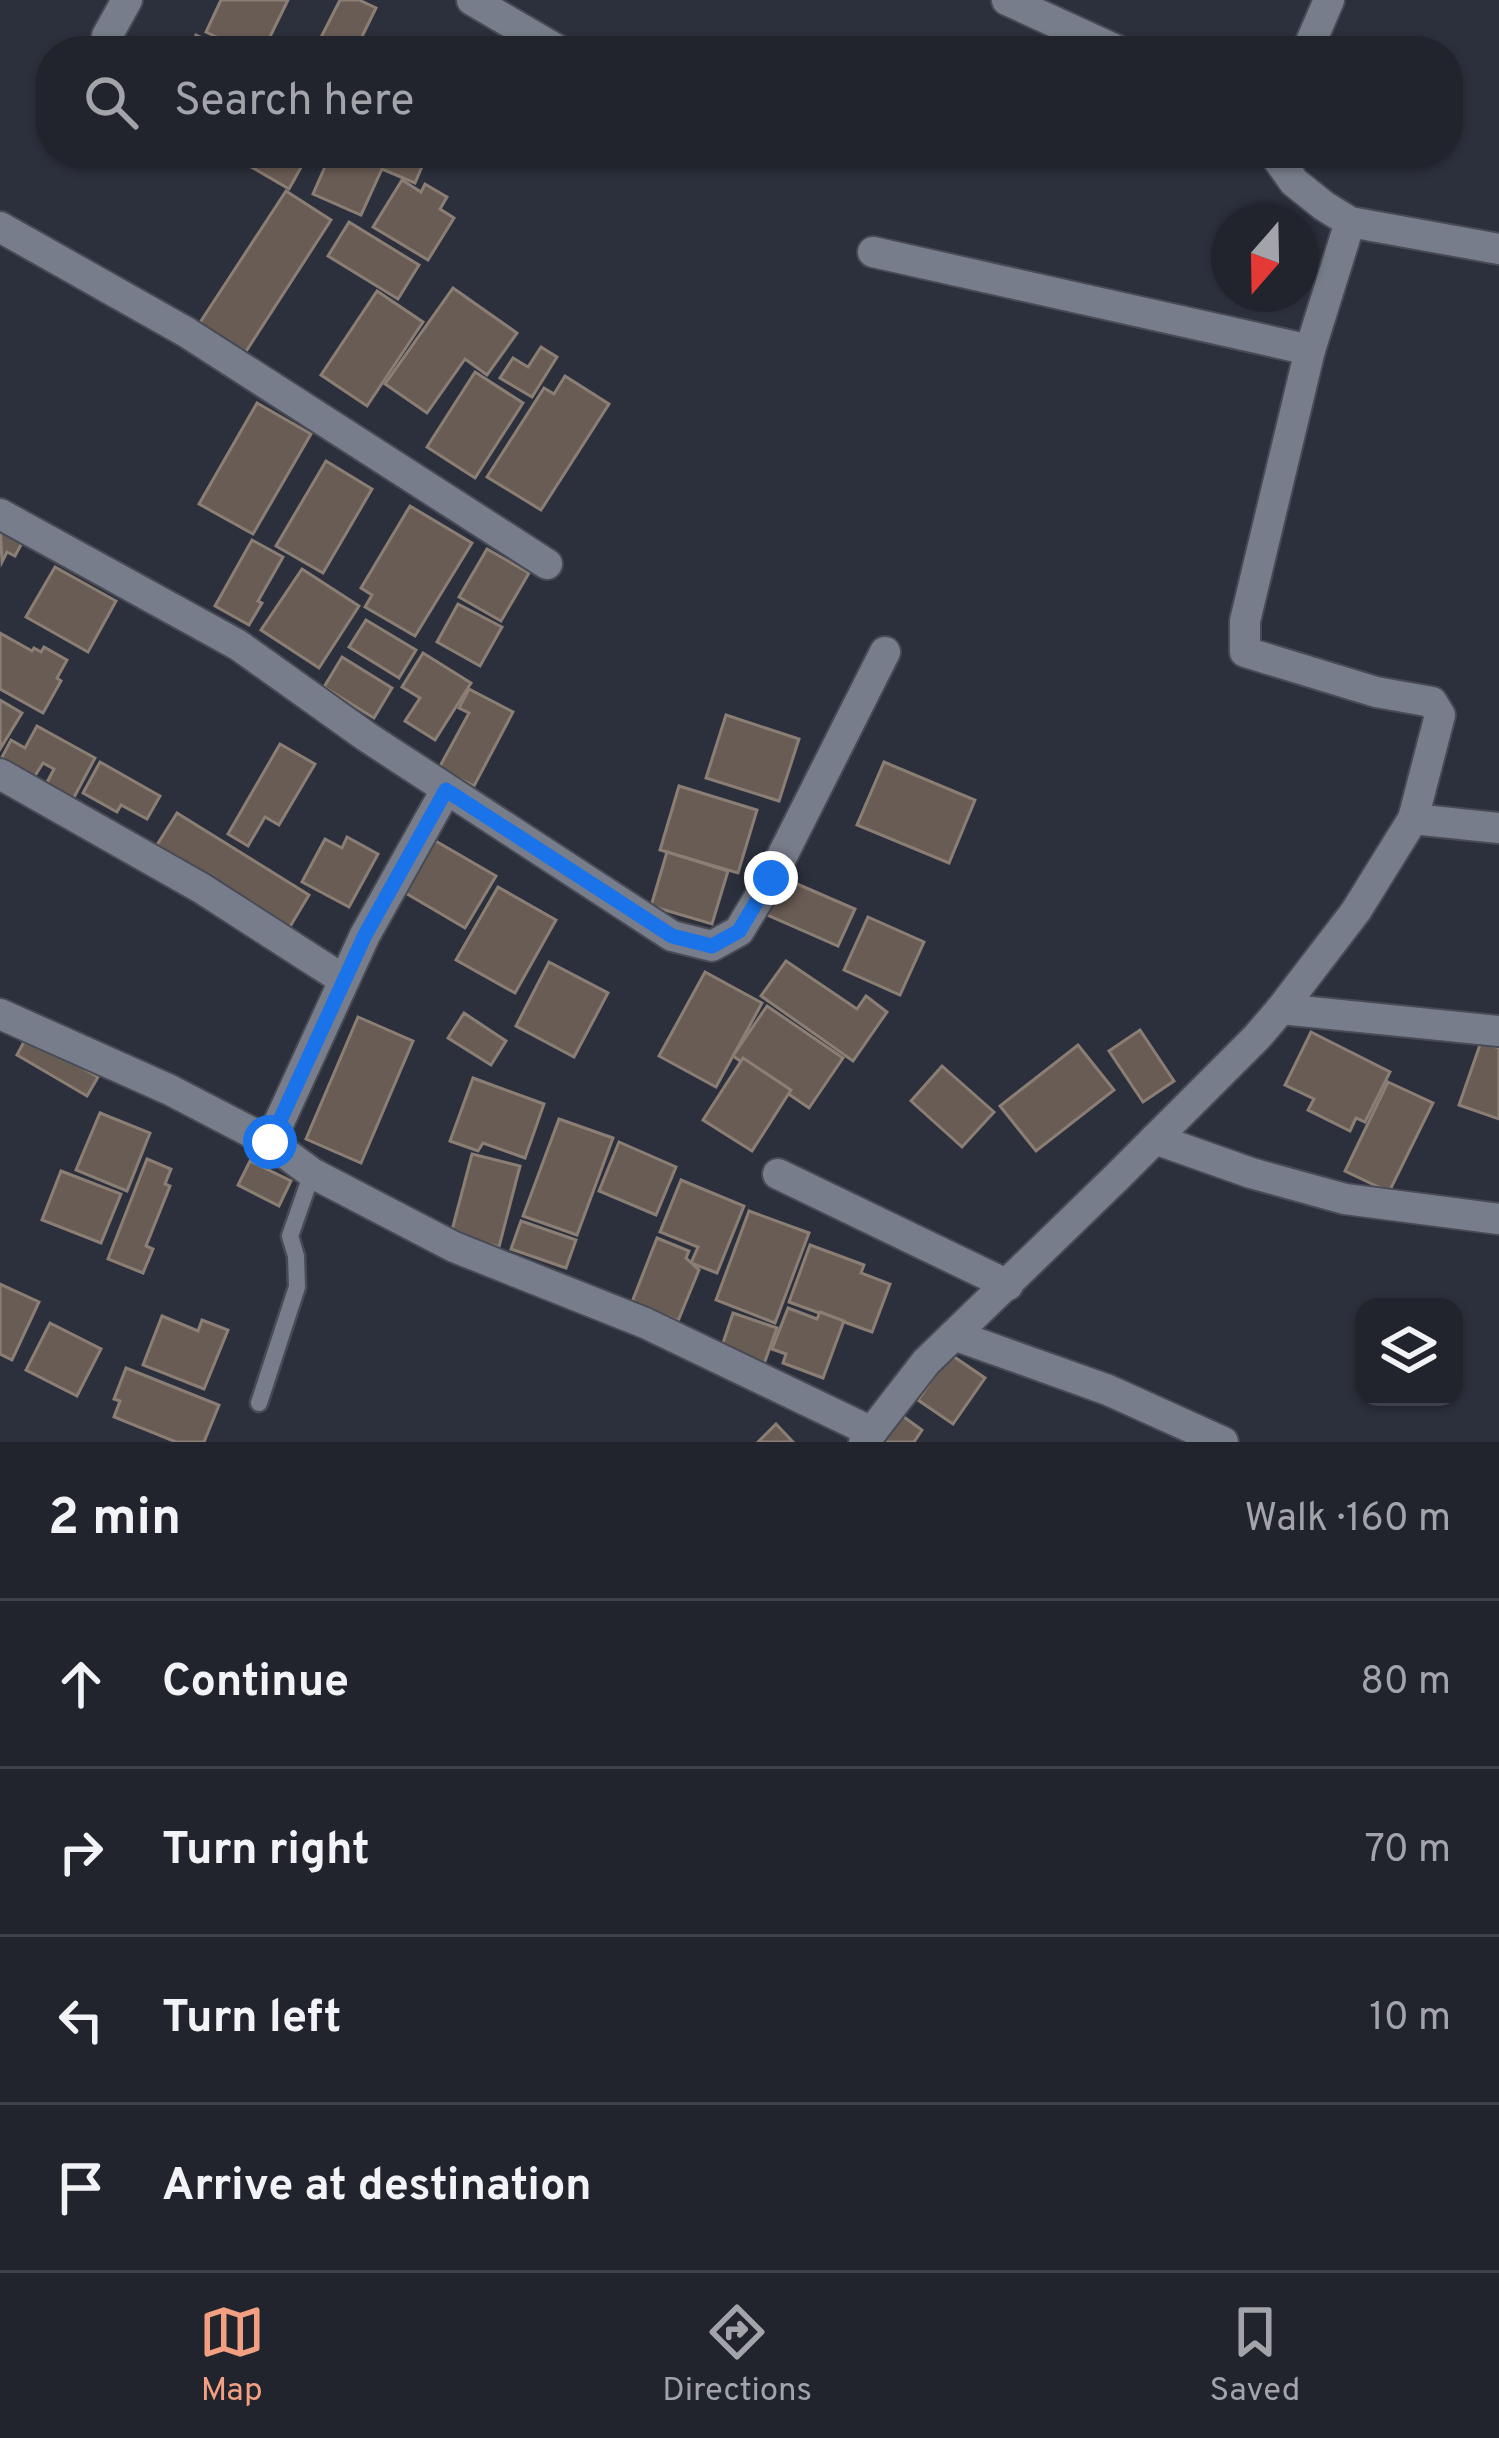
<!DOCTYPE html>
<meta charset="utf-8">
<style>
:root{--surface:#21242d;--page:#2d3039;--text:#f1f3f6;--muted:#a2a4aa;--line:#3e4149;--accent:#f39f82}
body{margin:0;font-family:Overpass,sans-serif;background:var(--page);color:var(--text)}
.controls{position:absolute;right:36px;bottom:36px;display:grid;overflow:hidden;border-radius:24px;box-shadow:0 3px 9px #0004}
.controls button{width:108px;height:108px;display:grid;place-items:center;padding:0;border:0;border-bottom:3px solid var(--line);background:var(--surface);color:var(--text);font:60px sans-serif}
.compass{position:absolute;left:1211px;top:204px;width:108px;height:108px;border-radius:50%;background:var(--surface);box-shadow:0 3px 9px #0004;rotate:200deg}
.stop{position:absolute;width:36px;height:36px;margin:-27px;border:9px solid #1a73e8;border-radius:50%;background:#fff}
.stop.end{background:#1a73e8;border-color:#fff;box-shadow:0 3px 12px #0008}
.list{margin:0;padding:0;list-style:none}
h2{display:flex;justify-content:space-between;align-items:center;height:156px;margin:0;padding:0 48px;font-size:51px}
h2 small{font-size:39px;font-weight:400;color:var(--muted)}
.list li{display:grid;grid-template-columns:78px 1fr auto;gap:36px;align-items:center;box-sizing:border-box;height:168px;padding:0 48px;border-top:3px solid var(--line)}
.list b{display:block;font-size:45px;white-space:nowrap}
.list em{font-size:39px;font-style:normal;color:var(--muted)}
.icon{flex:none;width:66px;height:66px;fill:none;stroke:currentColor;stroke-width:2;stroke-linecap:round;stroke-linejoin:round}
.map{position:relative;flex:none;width:1499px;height:1442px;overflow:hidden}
.search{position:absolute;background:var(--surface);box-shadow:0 3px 9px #0004;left:36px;right:36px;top:36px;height:132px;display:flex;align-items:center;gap:30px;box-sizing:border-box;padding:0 42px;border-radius:48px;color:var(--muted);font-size:45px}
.sheet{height:828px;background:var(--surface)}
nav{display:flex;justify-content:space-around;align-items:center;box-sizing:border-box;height:168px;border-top:3px solid var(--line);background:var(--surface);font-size:33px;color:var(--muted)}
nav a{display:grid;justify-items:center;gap:6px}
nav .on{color:var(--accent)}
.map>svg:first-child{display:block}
</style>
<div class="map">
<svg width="1499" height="1442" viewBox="0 0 1499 1442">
<rect width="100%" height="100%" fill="#2c303c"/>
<!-- building -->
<g fill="#695c54" stroke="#8b7e75" stroke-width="3">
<path d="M221 0H288L263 51H246L206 32Z"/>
<path d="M340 0H359L376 8 355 51H314Z"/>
<path d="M196 35 231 51H189Z"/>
<path d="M239 153H309L289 189 236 158Z"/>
<path d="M331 153H418L426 157 415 183 382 169 361 215 313 194Z"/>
<path d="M402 180 421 192 425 184 447 197 440 209 454 218 428 260 373 227Z"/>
<path d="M286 191 331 220 245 353 199 324Z"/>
<path d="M349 222 419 265 398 299 328 256Z"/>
<path d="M453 288 517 333 487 375 465 359 427 413 385 384Z"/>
<path d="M377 291 423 322 367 406 321 375Z"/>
<path d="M541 347 557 357 532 397 500 378 513 358 528 367Z"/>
<path d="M475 372 523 403 475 478 427 447Z"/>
<path d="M565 376 609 404 541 510 487 477 544 388 554 394Z"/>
<path d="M257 403 311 434 253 534 199 504Z"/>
<path d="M326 461 372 489 323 573 276 546Z"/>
<path d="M410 506 472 543 415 636 365 607 372 595 361 588Z"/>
<path d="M0 524 23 541 15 556 7 552 2 562Z"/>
<path d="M252 540 283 557 258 601 262 603 249 625 215 606Z"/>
<path d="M487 549 529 573 501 621 459 597Z"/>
<path d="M55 567 116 601 88 652 26 617Z"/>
<path d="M302 569 359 606 319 668 261 630Z"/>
<path d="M458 604 502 627 480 666 437 642Z"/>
<path d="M366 620 416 650 399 678 349 647Z"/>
<path d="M0 633 32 651 34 648 41 652 44 647 67 660 57 678 61 681 43 713 0 689Z"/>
<path d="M423 653 471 683 435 740 405 721 420 698 402 687Z"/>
<path d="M342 657 392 688 374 718 324 687Z"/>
<path d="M469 689 513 712 474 786 439 768 469 713 459 708Z"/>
<path d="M0 700 22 713 0 749Z"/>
<path d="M726 715 799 739 779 801 706 778Z"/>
<path d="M37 726 95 758 71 803 44 788 54 769 43 763 33 779 0 761 11 740 25 748Z"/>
<path d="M280 744 315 764 279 825 265 817 248 846 228 834Z"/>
<path d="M100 762 160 796 147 819 121 805 117 812 83 793Z"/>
<path d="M884 762 975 800 949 863 857 825Z"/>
<path d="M679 786 757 810 738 873 660 850Z"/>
<path d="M177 813 309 895 288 930 155 848Z"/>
<path d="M427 836 496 876 465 928 397 888Z"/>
<path d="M347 837 378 854 349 907 302 882 325 839 342 848Z"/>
<path d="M667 852 728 871 712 924 651 906Z"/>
<path d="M781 877 855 909 838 946 765 914Z"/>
<path d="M498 887 556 920 515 993 456 960Z"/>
<path d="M868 917 924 942 900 995 844 970Z"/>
<path d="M786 961 857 1009 866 996 887 1012 853 1061 761 996Z"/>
<path d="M549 962 608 993 574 1057 516 1026Z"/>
<path d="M705 972 762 1003 716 1087 659 1056Z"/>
<path d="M767 1006 843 1058 809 1108 733 1056Z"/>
<path d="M464 1013 506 1041 491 1065 448 1038Z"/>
<path d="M358 1017 413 1041 361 1163 306 1139Z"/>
<path d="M1140 1030 1174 1081 1143 1102 1109 1051Z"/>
<path d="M1311 1032 1390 1072 1365 1122 1356 1118 1350 1131 1308 1110 1314 1099 1285 1085Z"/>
<path d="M27 1036 98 1077 87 1096 17 1055Z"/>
<path d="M1481 1042 1499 1048V1119L1459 1105Z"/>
<path d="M1078 1045 1114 1090 1036 1151 1000 1106Z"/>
<path d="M743 1058 791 1090 752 1151 703 1120Z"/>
<path d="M942 1066 994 1112 962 1147 911 1101Z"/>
<path d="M473 1078 544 1104 525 1158 483 1143 478 1151 450 1141Z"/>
<path d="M1388 1082 1433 1103 1389 1192 1345 1171Z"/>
<path d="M100 1113 150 1133 127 1191 76 1170Z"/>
<path d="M559 1119 613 1138 577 1235 523 1216Z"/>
<path d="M619 1142 676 1167 656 1215 599 1191Z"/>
<path d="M472 1154 520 1166 499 1247 451 1234Z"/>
<path d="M147 1159 171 1169 165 1184 170 1186 146 1246 153 1249 143 1273 108 1259Z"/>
<path d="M250 1161 291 1181 279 1206 238 1185Z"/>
<path d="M61 1171 121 1194 101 1243 42 1220Z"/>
<path d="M681 1180 744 1206 717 1273 691 1263 698 1247 660 1232Z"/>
<path d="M749 1211 809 1233 775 1323 716 1300Z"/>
<path d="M521 1221 576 1240 566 1268 511 1249Z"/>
<path d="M657 1238 689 1251 686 1258 699 1270 678 1321 632 1302Z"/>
<path d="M810 1245 864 1265 861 1273 890 1284 872 1332 789 1302Z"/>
<path d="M0 1284 39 1302 12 1360 0 1354Z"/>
<path d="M788 1308 817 1319 820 1312 844 1321 823 1378 783 1363 786 1354 772 1349Z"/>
<path d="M733 1313 777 1328 764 1364 721 1349Z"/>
<path d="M162 1316 198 1331 202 1320 228 1330 204 1389 143 1365Z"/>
<path d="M50 1323 101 1349 77 1396 26 1370Z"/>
<path d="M950 1354 985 1378 953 1424 918 1400Z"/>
<path d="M126 1368 219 1405 204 1442H176L114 1417 120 1401 114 1399Z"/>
<path d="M897 1412 922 1430 914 1442H876Z"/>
<path d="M776 1424 793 1442H758Z"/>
</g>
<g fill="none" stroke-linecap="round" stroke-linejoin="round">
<!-- service casing -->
<g stroke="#484b55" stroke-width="21">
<path id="service" d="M259 1403 297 1287 296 1256 290 1236 312 1173"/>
</g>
<!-- minor casing -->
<g stroke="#484b55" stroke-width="34">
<g id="minor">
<path d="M472 0 559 51"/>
<path d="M1007 0 1118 51"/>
<path d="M107 36 127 0"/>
<path d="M1307 51 1329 0"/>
<path d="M1278 153 1277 158 1294 182 1324 206 1350 222 1499 249"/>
<path d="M0 227 186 332 547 564"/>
<path d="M873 252 1310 350"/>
<path d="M0 514 238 645 367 737 672 936 712 946 739 931 771 878 885 652"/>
<path d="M0 774 201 888 344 980"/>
<path d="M1413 819 1499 828"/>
<path d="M1281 1009 1499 1031"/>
<path d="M0 1014 170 1090 270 1142 312 1173 454 1247 645 1323 872 1432"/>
<path d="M1155 1139 1251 1173 1345 1199 1499 1219"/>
<path d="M270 1142 365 935 446 790"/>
<path d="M778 1174 1008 1285"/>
<path d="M954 1335 1108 1390 1223 1442"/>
<path d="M864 1442 926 1362 1117 1177 1257 1037 1281 1009 1356 911 1413 819 1440 715 1432 702 1376 692 1245 652V621L1310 350 1350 222"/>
</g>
</g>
<!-- service -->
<use href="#service" stroke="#787d8b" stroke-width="16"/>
<!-- minor -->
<use href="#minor" stroke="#787d8b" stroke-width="30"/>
</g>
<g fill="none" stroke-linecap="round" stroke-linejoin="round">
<!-- route -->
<path stroke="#1a73e8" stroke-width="15" d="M270 1142 365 935 446 790 672 936 712 946 739 931 771 878"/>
</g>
</svg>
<div class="controls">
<button><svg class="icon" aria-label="layers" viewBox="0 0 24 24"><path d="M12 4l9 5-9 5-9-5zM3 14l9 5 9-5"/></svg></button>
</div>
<svg class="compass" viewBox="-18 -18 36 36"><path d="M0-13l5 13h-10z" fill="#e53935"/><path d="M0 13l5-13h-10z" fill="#a2a4aa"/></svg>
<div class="stop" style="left:270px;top:1142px"></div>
<div class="stop end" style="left:771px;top:878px"></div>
<div class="search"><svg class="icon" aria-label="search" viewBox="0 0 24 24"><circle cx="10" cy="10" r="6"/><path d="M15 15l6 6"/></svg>Search here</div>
</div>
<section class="sheet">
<h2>2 min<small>Walk · 160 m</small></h2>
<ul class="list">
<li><svg class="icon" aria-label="ahead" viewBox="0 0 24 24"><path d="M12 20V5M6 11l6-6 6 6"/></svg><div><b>Continue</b></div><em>80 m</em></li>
<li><svg class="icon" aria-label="right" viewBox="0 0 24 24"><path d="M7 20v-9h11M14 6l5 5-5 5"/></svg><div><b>Turn right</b></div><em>70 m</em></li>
<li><svg class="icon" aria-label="left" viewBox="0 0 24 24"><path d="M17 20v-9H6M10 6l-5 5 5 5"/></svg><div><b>Turn left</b></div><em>10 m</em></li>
<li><svg class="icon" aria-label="arrive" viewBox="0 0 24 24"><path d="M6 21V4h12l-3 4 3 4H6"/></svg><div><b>Arrive at destination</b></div></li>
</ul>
</section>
<nav>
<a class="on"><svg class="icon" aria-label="map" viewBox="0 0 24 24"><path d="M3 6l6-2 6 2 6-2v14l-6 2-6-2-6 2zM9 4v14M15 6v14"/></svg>Map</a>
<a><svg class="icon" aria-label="directions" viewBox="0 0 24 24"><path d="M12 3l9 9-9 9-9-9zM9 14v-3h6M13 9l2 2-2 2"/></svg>Directions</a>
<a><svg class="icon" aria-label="saved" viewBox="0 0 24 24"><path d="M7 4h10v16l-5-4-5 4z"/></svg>Saved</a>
</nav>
